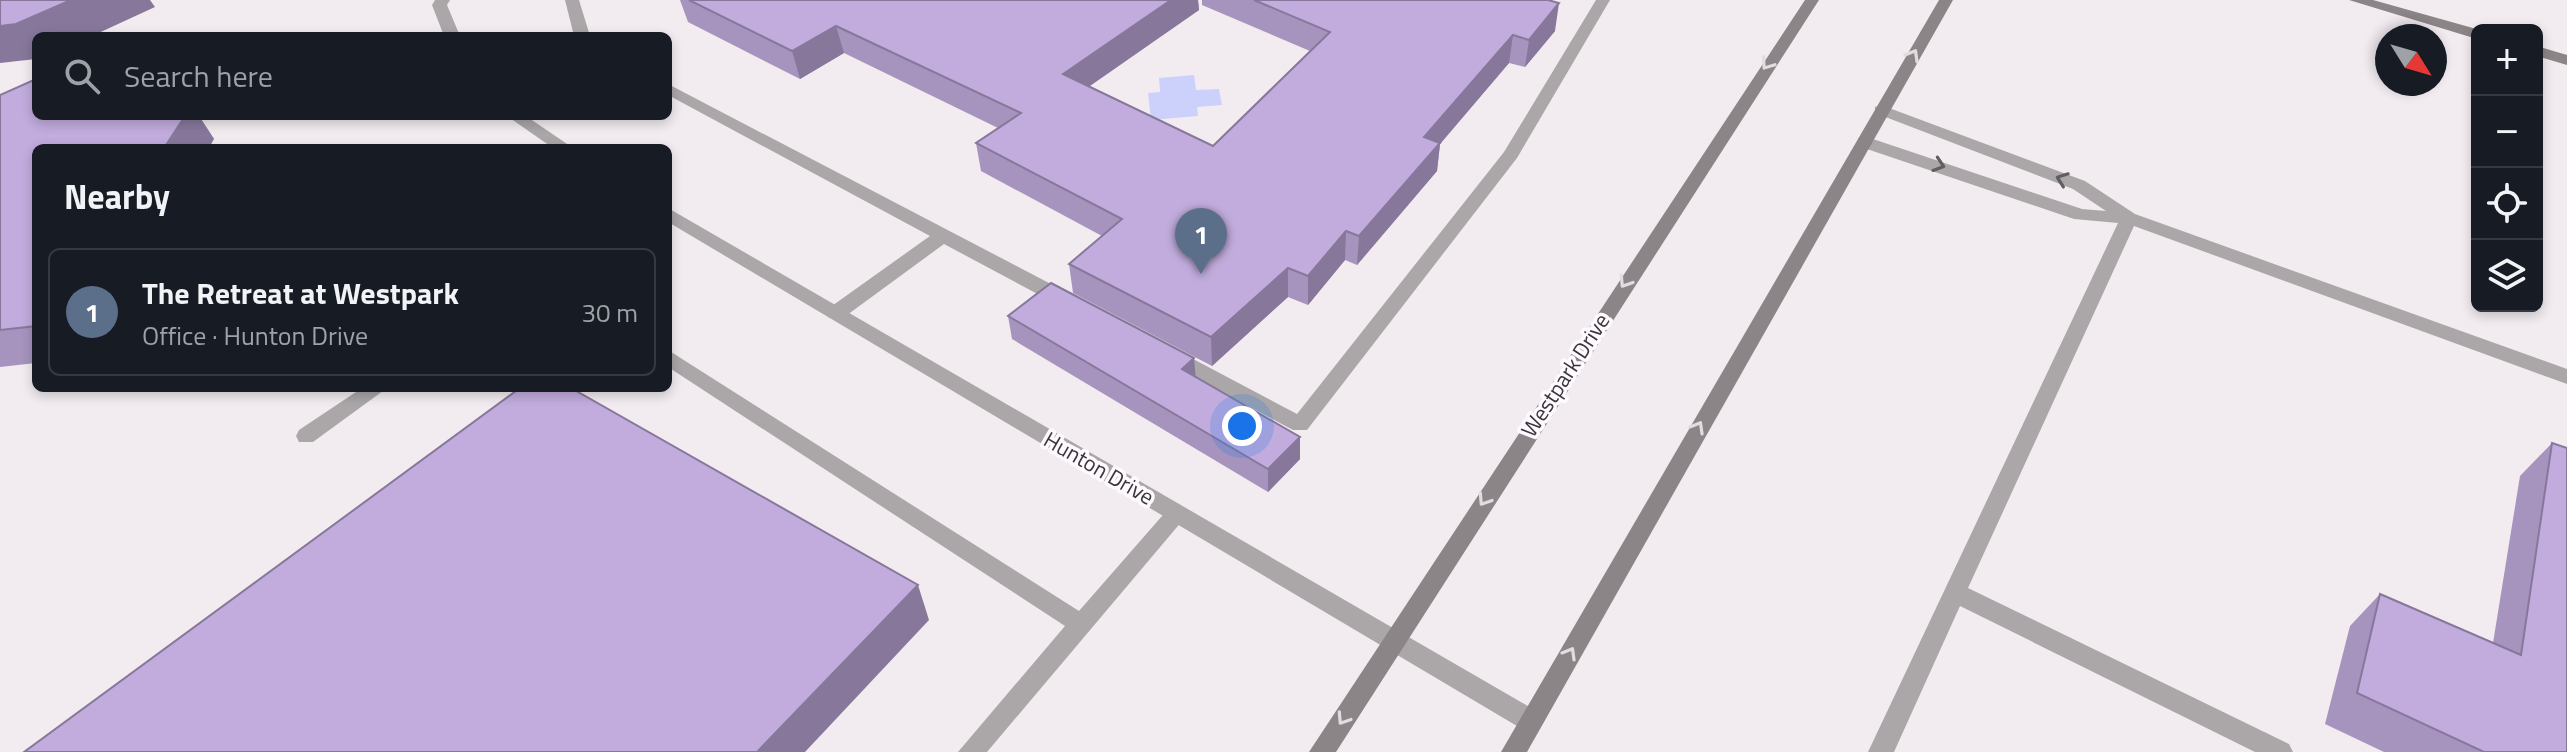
<!DOCTYPE html>
<meta charset="utf-8">
<style>
:root{--surface:#171b24;--page:#20242c;--text:#f1f3f6;--muted:#9ea1a6;--line:#363941;--accent:#367e85}
body{margin:0;font-family:"Titillium Web",sans-serif;background:var(--page);color:var(--text)}
.controls{position:absolute;right:24px;top:24px;display:grid;overflow:hidden;border-radius:12px;box-shadow:0 4px 12px #0003}
.controls button{width:72px;height:72px;display:grid;place-items:center;padding:0;border:0;border-bottom:2px solid var(--line);background:var(--surface);color:var(--text);font:40px sans-serif}
.compass{position:absolute;left:2375px;top:24px;width:72px;height:72px;border-radius:50%;background:var(--surface);box-shadow:0 4px 12px #0003;rotate:127deg}
.you{position:absolute;left:1242px;top:426px;width:28px;height:28px;margin:-20px;border:6px solid #fff;border-radius:50%;background:#1a73e8;box-shadow:0 0 0 12px #1a73e833}
.badge{display:grid;place-items:center;width:52px;height:52px;border-radius:50%;background:var(--accent);color:#fff;font-size:26px;font-weight:700}
.pin{position:absolute;translate:-50% -66px;filter:drop-shadow(0 2px 4px #0008)}
.pin::after{content:'';position:absolute;top:42px;width:28px;height:24px;background:inherit;clip-path:polygon(0 0,100% 0,50% 100%)}
.list{margin:0;padding:0;list-style:none}
h2{display:flex;justify-content:space-between;align-items:center;height:104px;margin:0;padding:0 32px;font-size:34px}
h2 small{font-size:26px;font-weight:400;color:var(--muted)}
.list li{display:grid;grid-template-columns:52px 1fr auto;gap:24px;align-items:center;box-sizing:border-box;height:128px;margin:0 16px 16px;padding:0 16px;border:2px solid var(--line);border-radius:12px}
.list b{display:block;font-size:30px;white-space:nowrap}
.list p{margin:0;font-size:26px;white-space:nowrap;color:var(--muted)}
.list em{font-size:26px;font-style:normal;color:var(--muted)}
.icon{flex:none;width:44px;height:44px;fill:none;stroke:currentColor;stroke-width:2;stroke-linecap:round;stroke-linejoin:round}
.map{position:relative;flex:none;width:2567px;height:752px;overflow:hidden}
.search{position:absolute;background:var(--surface);box-shadow:0 4px 12px #0003;left:32px;top:32px;width:640px;height:88px;display:flex;align-items:center;gap:20px;box-sizing:border-box;padding:0 28px;border-radius:12px;color:var(--muted);font-size:30px}
.panel{position:absolute;background:var(--surface);box-shadow:0 4px 12px #0003;left:32px;top:144px;width:640px;height:248px;border-radius:12px}
.map>svg:first-child{display:block}
</style>
<div class="map">
<svg width="2567" height="752" viewBox="0 0 2567 752">
<rect width="100%" height="100%" fill="#f2ecf1"/>
<!-- water -->
<path fill="#cbd1fa" d="M1194 75 1196 90 1219 89 1222 105 1197 107 1198 116 1151 120 1148 93 1160 92 1159 78Z"/>
<g fill="none" stroke-linecap="round" stroke-linejoin="round">
<!-- service -->
<g fill="#aba7a9" fill-rule="evenodd">
<path d="M565 0H579L590 36H574Z"/>
<path d="M1596 0H1610L1517 158 1307 430H1293L1166 362 1163 357 1166 352H1180L1297 414 1504 152Z"/>
<path d="M668 84 1074 296 1076 301 1074 306H1060L944 244 843 318H829L826 313 829 308 930 236 668 95Z"/>
<path d="M1881 105 2085 181 2135 214 2567 369V384L2134 226 1968 588 2289 744 2293 752H2255L1960 606 1894 752H1868L2118 223 2074 219 1858 146V138H1870L2082 209 2106 211 2073 189 1875 113V107Z"/>
<path d="M668 350 1079 611 1169 508 1177 505 1185 508 1188 514 987 752H958L1065 626 668 367Z"/>
<path d="M362 388H387L313 442H299L296 436 299 430Z"/>
</g>
<!-- minor -->
<g fill="#aba7a9" fill-rule="evenodd">
<path d="M435 0H450L447 5 460 36H444L432 5Z"/>
<path d="M507 116H526L573 148H553Z"/>
<path d="M668 208 1540 713 1543 721 1540 729 1531 732 1522 729 668 222Z"/>
</g>
<!-- secondary -->
<g fill="#8b8587" fill-rule="evenodd">
<path d="M1805 0H1819L1336 752H1309Z"/>
<path d="M1939 0H1953L1527 752H1501Z"/>
<path d="M2349 0H2373L2480 30H2477V39Z"/>
<path d="M2537 46 2567 55V65L2537 56Z"/>
</g>
</g>
<!-- wall -->
<g fill="#a694be">
<path d="M680 0H1198L1199 10 1089 86 1213 146 1310 51 1202 5V0H1548L1555 31 1525 67 1509 63 1440 144 1437 171 1357 265 1345 260 1308 305 1288 297 1212 366 1073 293 1069 264 1102 236 981 171 976 143 998 128 844 53 800 79 688 22Z"/>
<path d="M0 95 36 116H199L214 139 36 148V363L0 367Z"/>
<path d="M1008 316 1194 358 1195 377 1300 459 1268 492 1012 339Z"/>
<path d="M2552 443 2567 752H2384L2325 724 2350 626 2380 594 2493 643 2520 476Z"/>
</g>
<!-- shaded-wall -->
<g fill="#87789b">
<path d="M71 0H150L155 7 92 36H36V59L0 63V26Z"/>
<path d="M1171 0H1198L1199 10 1067 102 1063 74Z"/>
<path d="M1559 3 1555 31 1525 67 1529 40Z"/>
<path d="M836 26 844 53 800 79 792 51Z"/>
<path d="M1513 35 1509 63 1440 144 1437 171 1357 265 1359 236 1424 137Z"/>
<path d="M185 116H199L214 139 209 148H164Z"/>
<path d="M1346 231 1345 260 1308 305V276Z"/>
<path d="M1288 268V297L1212 366 1211 337Z"/>
<path d="M1194 358 1196 381 1182 369Z"/>
<path d="M1300 437V459L1268 492V469Z"/>
<path d="M918 585 929 620 805 752H757Z"/>
</g>
<!-- building -->
<g fill="#c1acdd" stroke="#87789b" stroke-width="2">
<path d="M0 0H71L16 24 0 26Z"/>
<path d="M689 0H1171L1063 74 1213 146 1330 32 1254 0H1548L1559 3 1529 40 1513 35 1424 137 1440 143 1359 236 1346 231 1308 276 1288 268 1211 337 1069 264 1122 219 976 143 1021 113 836 26 792 51Z"/>
<path d="M36 79V116H185L164 148H36V326L0 330V95Z"/>
<path d="M1051 283 1194 358 1182 369 1300 437 1268 469 1008 316Z"/>
<path d="M520 388H571L918 585 757 752H24Z"/>
<path d="M2552 443 2567 448V752H2484L2357 693 2380 594 2521 655Z"/>
</g>
<!-- one-way arrows -->
<defs><path id="oneway-chevron" d="M-2-3.5L2.5 0L-2 3.5" fill="none" stroke-width="1.6" stroke-linecap="round" stroke-linejoin="round" transform="scale(2)"/></defs>
<g stroke="#e1dce0">
<use href="#oneway-chevron" transform="translate(1913 55) rotate(-60)"/>
<use href="#oneway-chevron" transform="translate(1767 64) rotate(125)"/>
<use href="#oneway-chevron" transform="translate(1625 282) rotate(123)"/>
<use href="#oneway-chevron" transform="translate(1698 427) rotate(-60)"/>
<use href="#oneway-chevron" transform="translate(1484 500) rotate(123)"/>
<use href="#oneway-chevron" transform="translate(1570 653) rotate(-60)"/>
<use href="#oneway-chevron" transform="translate(1343 719) rotate(123)"/>
</g>
<g stroke="#605e60">
<use href="#oneway-chevron" transform="translate(1939 165) rotate(18)"/>
<use href="#oneway-chevron" transform="translate(2062 179) rotate(-160)"/>
</g>
<g text-anchor="middle" dominant-baseline="central" stroke-width="7" stroke-linejoin="round" paint-order="stroke">
<!-- street labels -->
<g font-size="22" fill="#383638" stroke="#fef9fe">
<text transform="translate(1565 375) rotate(-57)">Westpark Drive</text>
<text transform="translate(1099 468) rotate(30)">Hunton Drive</text>
</g>
</g>
</svg>
<div class="controls">
<button>+</button>
<button>−</button>
<button><svg class="icon" aria-label="locate" viewBox="0 0 24 24"><circle cx="12" cy="12" r="6"/><path d="M12 2v4M12 18v4M2 12h4M18 12h4"/></svg></button>
<button><svg class="icon" aria-label="layers" viewBox="0 0 24 24"><path d="M12 4l9 5-9 5-9-5zM3 14l9 5 9-5"/></svg></button>
</div>
<svg class="compass" viewBox="-18 -18 36 36"><path d="M0-13l5 13h-10z" fill="#e53935"/><path d="M0 13l5-13h-10z" fill="#9ea1a6"/></svg>
<div class="you"></div>
<div class="pin badge" style="left:1201px;top:274px;background:#5c6f8a">1</div>
<div class="search"><svg class="icon" aria-label="search" viewBox="0 0 24 24"><circle cx="10" cy="10" r="6"/><path d="M15 15l6 6"/></svg>Search here</div>
<section class="panel">
<h2>Nearby<small></small></h2>
<ul class="list">
<li><span class="badge" style="background:#5c6f8a">1</span><div><b>The Retreat at Westpark</b><p>Office · Hunton Drive</p></div><em>30 m</em></li>
</ul>
</section>
</div>
